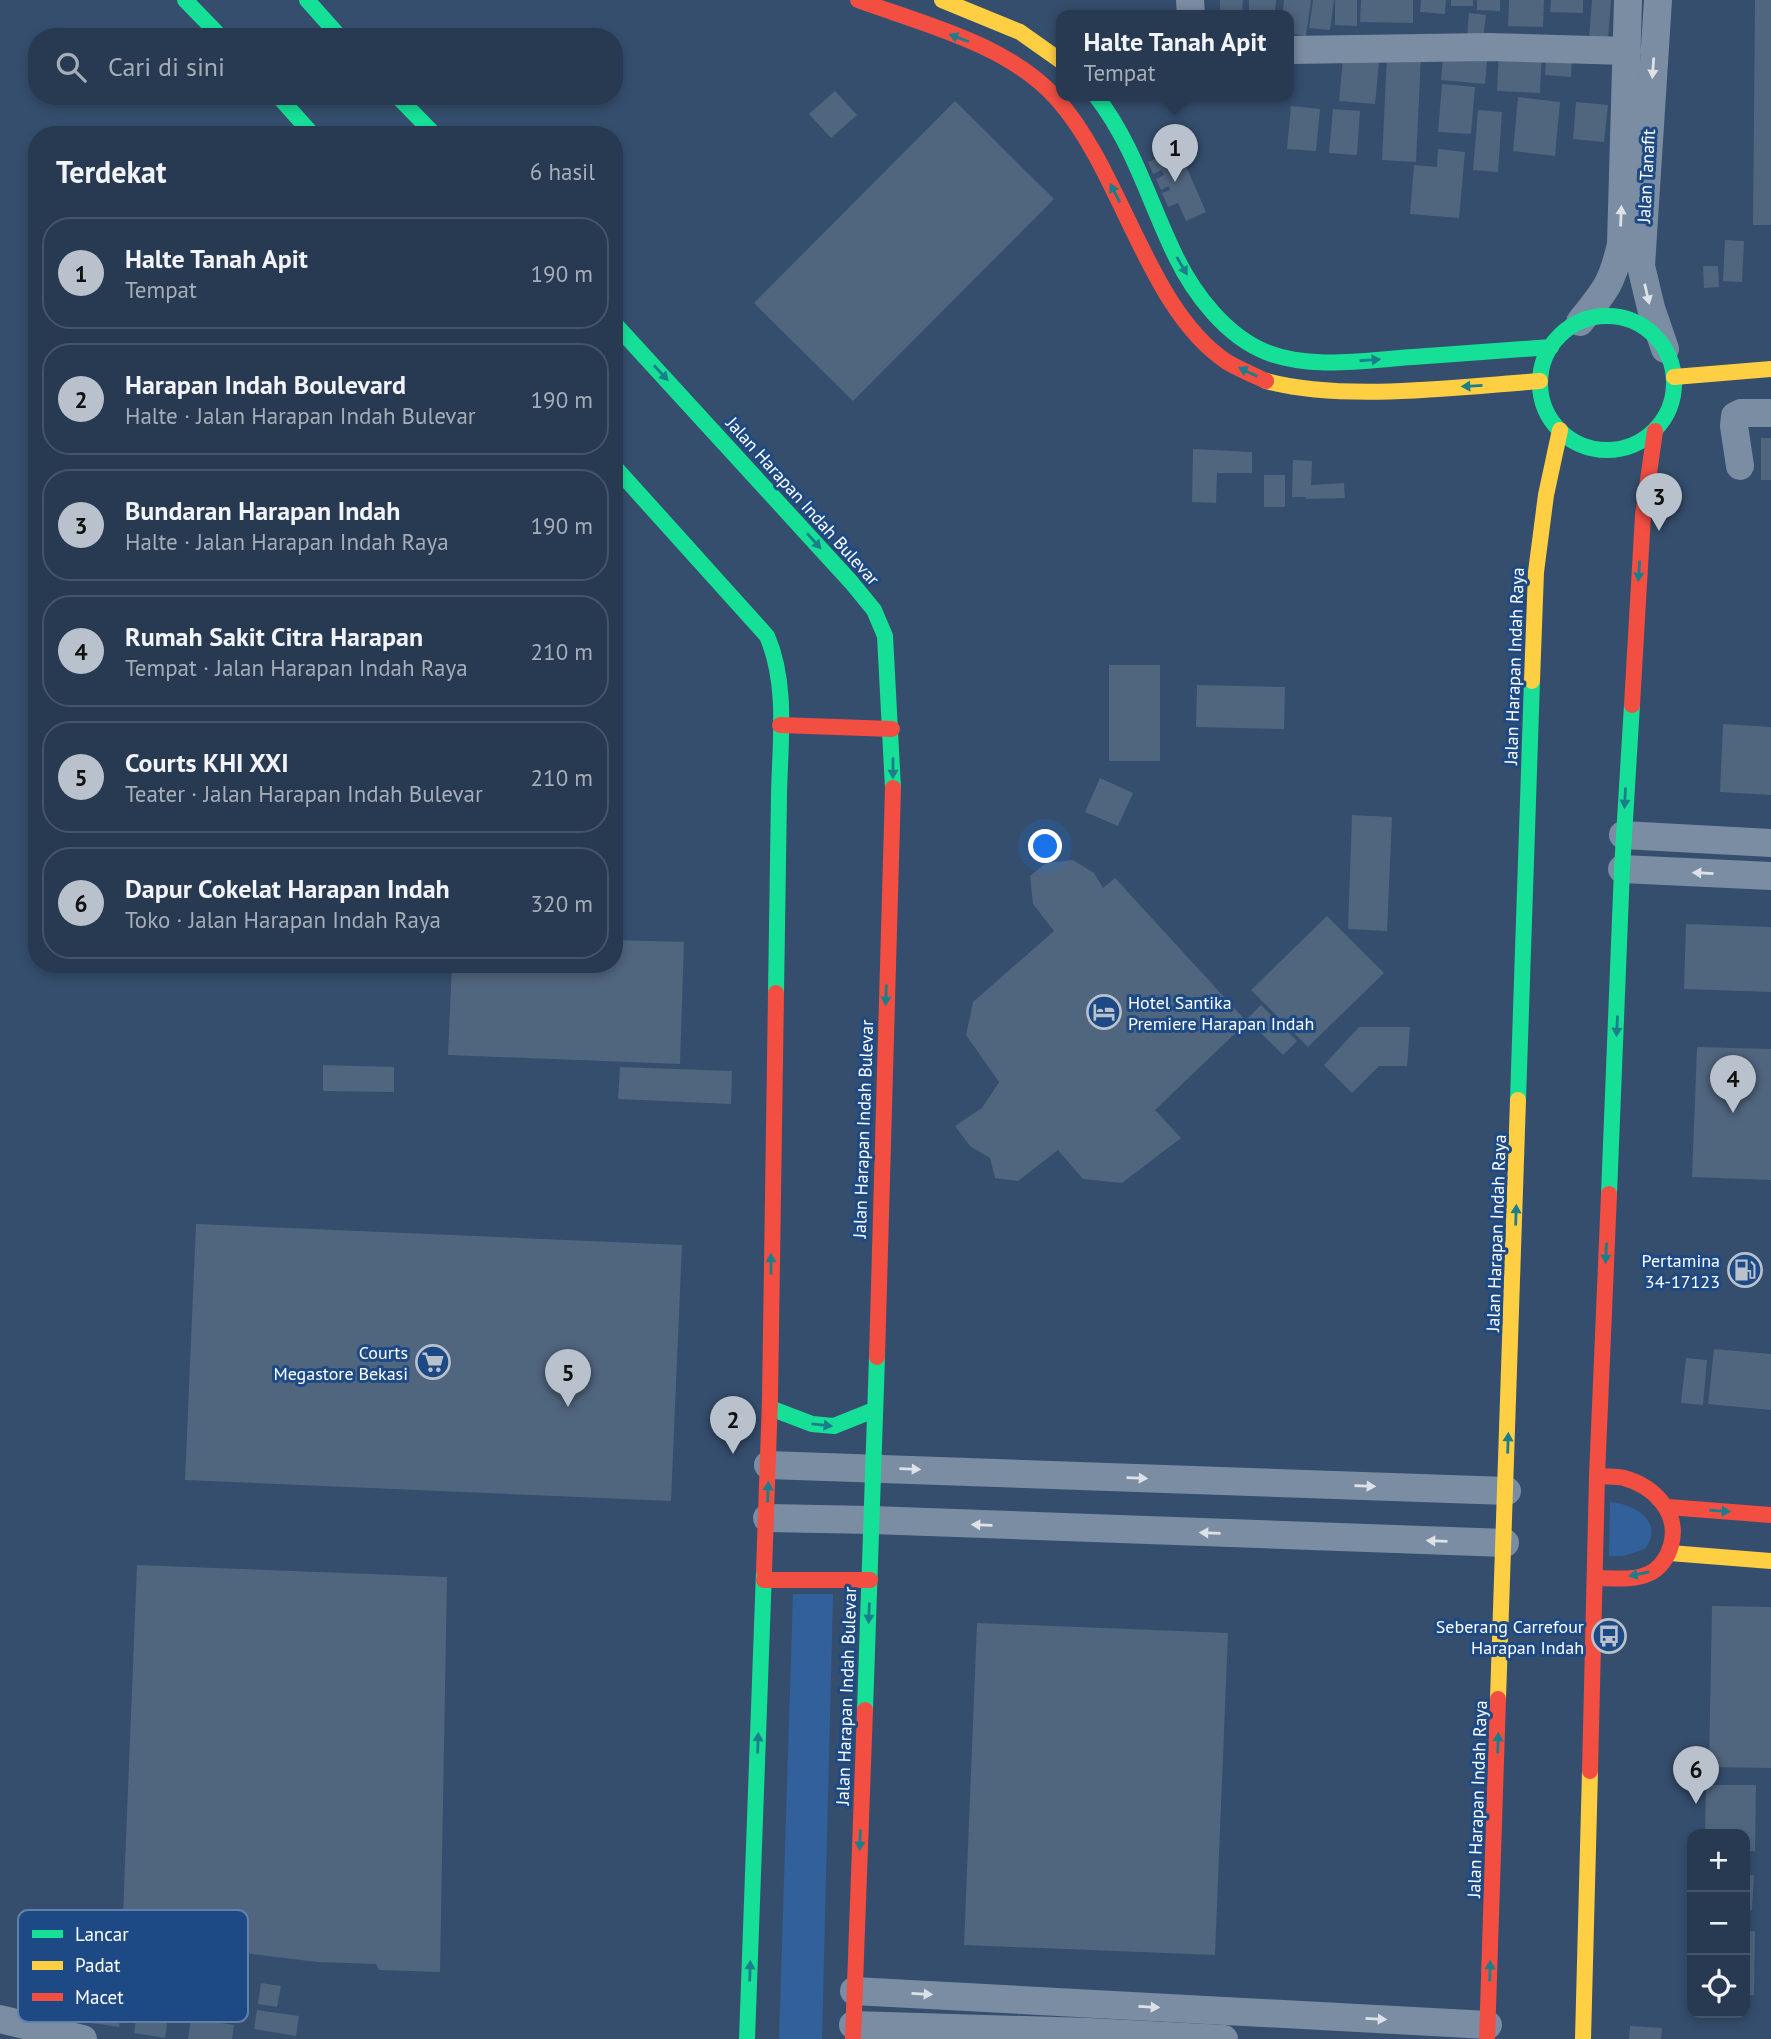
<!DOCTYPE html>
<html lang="id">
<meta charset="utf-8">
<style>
:root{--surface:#283a52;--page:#34455c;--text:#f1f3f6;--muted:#a5adb8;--line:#445469;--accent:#b8c1cc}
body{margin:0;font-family:"PT Sans",sans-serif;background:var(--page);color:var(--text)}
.controls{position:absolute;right:21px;bottom:21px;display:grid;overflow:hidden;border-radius:14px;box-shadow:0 4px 10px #0003}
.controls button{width:63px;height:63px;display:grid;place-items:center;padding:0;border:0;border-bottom:2px solid var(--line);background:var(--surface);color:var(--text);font:35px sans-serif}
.you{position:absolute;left:1046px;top:847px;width:24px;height:24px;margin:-18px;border:5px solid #fff;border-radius:50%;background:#1a73e8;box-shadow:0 0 0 10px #1a73e833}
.badge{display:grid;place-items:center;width:46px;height:46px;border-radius:50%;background:var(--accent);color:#111;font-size:23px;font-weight:700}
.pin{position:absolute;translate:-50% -58px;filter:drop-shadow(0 2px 4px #0008)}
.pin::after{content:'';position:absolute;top:37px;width:24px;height:21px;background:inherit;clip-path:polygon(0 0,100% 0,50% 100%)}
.popup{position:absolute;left:1056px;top:10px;width:238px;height:91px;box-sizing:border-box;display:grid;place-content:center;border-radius:14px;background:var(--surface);filter:drop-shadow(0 2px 5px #0005);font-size:23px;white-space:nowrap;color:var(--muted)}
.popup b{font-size:26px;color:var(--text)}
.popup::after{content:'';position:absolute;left:50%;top:100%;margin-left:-14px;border:14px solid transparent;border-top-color:var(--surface)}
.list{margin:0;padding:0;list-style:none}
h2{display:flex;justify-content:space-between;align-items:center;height:91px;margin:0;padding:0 28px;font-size:30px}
h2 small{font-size:23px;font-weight:400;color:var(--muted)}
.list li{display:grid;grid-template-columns:46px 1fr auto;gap:21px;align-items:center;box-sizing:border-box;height:112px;margin:0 14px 14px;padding:0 14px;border:2px solid var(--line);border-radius:28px}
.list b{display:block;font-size:26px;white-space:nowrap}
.list p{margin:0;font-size:23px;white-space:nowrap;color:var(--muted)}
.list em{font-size:23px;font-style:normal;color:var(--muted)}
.icon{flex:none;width:38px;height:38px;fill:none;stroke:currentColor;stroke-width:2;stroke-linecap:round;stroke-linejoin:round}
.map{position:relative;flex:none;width:1771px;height:2039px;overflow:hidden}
.search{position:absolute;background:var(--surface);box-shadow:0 4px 10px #0003;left:28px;top:28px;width:595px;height:77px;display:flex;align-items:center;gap:18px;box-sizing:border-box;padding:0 24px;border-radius:28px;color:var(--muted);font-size:26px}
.panel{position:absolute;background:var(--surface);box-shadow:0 4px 10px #0003;left:28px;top:126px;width:595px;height:847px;border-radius:28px}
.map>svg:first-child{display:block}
</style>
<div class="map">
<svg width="1771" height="2039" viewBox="0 0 1771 2039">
<rect width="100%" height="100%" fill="#354e6d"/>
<!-- green -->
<g fill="#31609b">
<path d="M1610 1502C1634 1504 1665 1521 1645 1549L1623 1556H1609Z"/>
<path d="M793 1594H833L822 2039H779Z"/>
</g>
<!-- building -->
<g fill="#50657e">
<path d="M1220 0H1243L1242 16H1220Z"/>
<path d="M1249 0H1276L1275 11H1249Z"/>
<path d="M1284 0H1311L1306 36 1289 33V16H1282Z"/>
<path d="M1313 0H1334L1330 30 1309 28Z"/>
<path d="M1335 0H1357V26L1335 25Z"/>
<path d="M1361 0H1413V23L1360 22Z"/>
<path d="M1421 0H1446L1445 14 1420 12Z"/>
<rect x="1451" y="0" width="22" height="6"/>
<path d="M1477 0H1500V11L1477 10Z"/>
<path d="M1509 0H1544L1543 27 1508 26Z"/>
<path d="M1551 0H1583V13L1550 12Z"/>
<path d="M1592 0H1611L1608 40 1589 39Z"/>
<path d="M1755 0H1771V225H1753Z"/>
<path d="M1469 13 1486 15 1483 39 1467 38Z"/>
<path d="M1499 49 1542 51 1540 93 1497 91Z"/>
<path d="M1546 54 1572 56 1571 77 1545 75Z"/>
<path d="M1387 56 1421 57 1416 162 1382 160Z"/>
<path d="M1443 57 1487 61 1485 84 1441 80Z"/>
<path d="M1343 59 1379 62 1375 104 1339 101Z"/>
<path d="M1442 84 1475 87 1471 134 1438 132Z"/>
<path d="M835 91 857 115 831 138 809 114Z"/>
<path d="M1518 97 1560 102 1555 156 1513 151Z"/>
<path d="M955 101 1054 199 853 401 754 303Z"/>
<path d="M1576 102 1608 105 1604 142 1573 139Z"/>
<path d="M1291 106 1320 109 1316 151 1287 149Z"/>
<path d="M1333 109 1360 111 1357 155 1329 153Z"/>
<path d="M1478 110 1502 112 1498 172 1473 170Z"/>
<path d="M1175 141 1206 212 1186 221 1178 203 1168 207 1162 193 1170 190 1169 186 1161 190 1156 179 1164 175 1162 170 1153 174 1148 162 1158 158 1155 150Z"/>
<path d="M1438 149 1465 152 1459 218 1410 214 1414 165 1437 167Z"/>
<path d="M1725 240 1744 241 1742 282 1723 281Z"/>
<path d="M1703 266H1718L1719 287 1704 288Z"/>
<rect x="1761" y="438" width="10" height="42"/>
<path d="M1193 449 1252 452V473H1217L1216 503 1192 502Z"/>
<path d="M1293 460 1312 461 1311 485 1344 483 1345 498 1306 499V497H1292Z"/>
<rect x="1264" y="475" width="21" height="32"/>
<rect x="1109" y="665" width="51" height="96"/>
<path d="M1197 685 1285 687 1284 729 1196 727Z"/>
<path d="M1723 724 1771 727V795L1720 792Z"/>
<path d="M1100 778 1133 793 1118 826 1085 812Z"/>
<path d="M1352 815 1392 817 1387 931 1348 929Z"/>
<path d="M1073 860 1094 873 1103 888 1115 878 1247 1022 1155 1110 1181 1138 1122 1183 1083 1179 1058 1150 1018 1181 995 1178 990 1158 970 1146 955 1126 982 1108 999 1082 966 1035 973 1002 1054 931 1033 904 1030 876 1046 863Z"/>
<path d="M1327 916 1384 973 1308 1047 1251 990Z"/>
<path d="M1686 924 1771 927V992L1684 989Z"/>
<path d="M614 940 684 942 680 1064 448 1055 452 964H614Z"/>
<path d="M1261 1005 1297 1041 1283 1055 1247 1019Z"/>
<path d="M1359 1027H1410L1407 1066H1379L1352 1093 1324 1065Z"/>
<path d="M1697 1047 1771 1049V1180L1692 1177Z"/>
<path d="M323 1065 394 1067V1092L323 1091Z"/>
<path d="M620 1067 732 1071 731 1104 618 1099Z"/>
<path d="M196 1224 682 1245 671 1501 185 1480Z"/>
<path d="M1714 1349 1771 1354V1410L1708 1404Z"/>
<path d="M1686 1358 1707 1360 1703 1405 1681 1403Z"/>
<path d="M137 1565 447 1577 440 1972 379 1970 376 1964 317 1962 122 1938Z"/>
<path d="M1712 1606 1771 1607V1768L1709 1767Z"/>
<path d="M977 1623 1228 1633 1215 1955 964 1945Z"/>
<path d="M1706 1785H1756L1755 1851H1745V1834H1705Z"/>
<path d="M1745 1875H1754L1752 1910H1745Z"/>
<path d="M1745 1931H1755L1754 1995H1745Z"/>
<path d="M39 1960 74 1965 70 1992 35 1987Z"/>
<path d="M149 1968 174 1972 171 1991 146 1987Z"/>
<path d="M82 1971 118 1976 115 2001 79 1996Z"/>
<path d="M201 1972 234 1977 228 2016 195 2011Z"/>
<path d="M261 1983 281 1986 277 2007 258 2004Z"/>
<path d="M27 1988 70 1994 67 2016 24 2010Z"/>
<path d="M143 1990 167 1994 164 2012 140 2008Z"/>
<path d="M74 1998 122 2006 119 2027 71 2020Z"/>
<path d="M257 2010 299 2016 296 2036 254 2029Z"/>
<path d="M137 2013 168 2018 165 2038 134 2033Z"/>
<path d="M191 2018 234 2025 232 2039H188Z"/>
<path d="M1630 2026 1662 2028 1661 2039H1629Z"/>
</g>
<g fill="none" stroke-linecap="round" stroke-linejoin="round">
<!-- street -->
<g stroke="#7b8da3" stroke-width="28">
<path d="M1190 0 1191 16"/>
<path d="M1658 0 1641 266 1651 308 1665 349"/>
<path d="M1289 50 1488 47 1627 51"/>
<path d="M1580 322C1605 291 1612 284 1621 244L1628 0"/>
<path d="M1740 466 1734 426 1735 416 1741 413H1771"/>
<path d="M1623 835 1771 843"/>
<path d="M1622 869 1771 876"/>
<path d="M768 1465 1507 1491"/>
<path d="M767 1518 872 1520 1505 1543"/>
<path d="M854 1991 1488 2025"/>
<path d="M0 2019 83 2039"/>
<path d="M853 2025 1089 2032 1224 2039"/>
</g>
<!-- fast -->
<g stroke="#16e098" stroke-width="16">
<path d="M185 0 221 37"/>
<path d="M307 0 340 37"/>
<path d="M278 96 313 135"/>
<path d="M397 96 435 135"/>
<path d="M1096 96C1134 145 1149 202 1176 257 1194 294 1226 336 1266 352 1311 370 1366 360 1413 357 1459 354 1505 350 1551 347"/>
<circle cx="1607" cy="383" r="67"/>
<path d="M614 323 851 582 874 610 885 636 893 788"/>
<path d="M614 466 767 636C788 684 780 743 779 795 778 861 777 927 776 993"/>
<path d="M1518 1100 1532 681"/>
<path d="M1609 1194 1622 869 1632 705"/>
<path d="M770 1408 812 1424 834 1426 874 1410"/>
<path d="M865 1710 877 1357"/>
<path d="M747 2039 764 1571"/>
</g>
<!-- slow -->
<g stroke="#ffcf43" stroke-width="16">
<path d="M942 0 1020 32 1061 61"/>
<path d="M1674 377 1771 369"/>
<path d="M1266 381C1343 402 1459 387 1540 381"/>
<path d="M1532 681 1536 572 1546 495 1560 430"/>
<path d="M1670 1553 1771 1561"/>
<path d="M1498 1699 1518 1100"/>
<path d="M1583 2039 1590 1771"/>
</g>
<!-- jam -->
<g stroke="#f24e42" stroke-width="16">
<path d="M858 0C925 25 1008 44 1057 99 1123 173 1147 309 1227 362 1239 369 1253 375 1266 381"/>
<path d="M1632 705 1643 515 1655 431"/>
<path d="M780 725 892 729"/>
<path d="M877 1357 893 788"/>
<path d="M1668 1507 1771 1515"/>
<path d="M764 1571 770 1398 776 993"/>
<path d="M1595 1578C1612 1578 1632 1581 1648 1574 1660 1569 1668 1557 1671 1545 1680 1513 1654 1486 1624 1478 1615 1476 1606 1477 1597 1476"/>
<path d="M764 1580H870"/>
<path d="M1590 1771 1597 1476 1609 1194"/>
<path d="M853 2039 865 1710"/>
<path d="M1487 2039 1498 1699"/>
</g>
</g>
<!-- one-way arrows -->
<defs><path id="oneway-solid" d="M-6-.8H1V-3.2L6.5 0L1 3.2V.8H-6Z" transform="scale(1.75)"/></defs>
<g fill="#1b7e8c">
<use href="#oneway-solid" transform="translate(959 38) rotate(-159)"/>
<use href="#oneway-solid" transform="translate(1115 193) rotate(-117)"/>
<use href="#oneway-solid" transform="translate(1182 266) rotate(60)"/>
<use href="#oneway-solid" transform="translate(1370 360) rotate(-4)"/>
<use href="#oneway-solid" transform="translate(1248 372) rotate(-154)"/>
<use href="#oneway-solid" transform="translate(661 373) rotate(47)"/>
<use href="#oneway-solid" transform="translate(1472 386) rotate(177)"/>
<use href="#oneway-solid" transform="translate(814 541) rotate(48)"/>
<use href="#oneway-solid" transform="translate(1639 571) rotate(94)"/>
<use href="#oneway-solid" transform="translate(893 768) rotate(90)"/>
<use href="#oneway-solid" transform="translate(1625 798) rotate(93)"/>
<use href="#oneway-solid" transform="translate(886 995) rotate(92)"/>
<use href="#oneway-solid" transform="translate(1617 1026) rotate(93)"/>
<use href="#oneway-solid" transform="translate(1516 1215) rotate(-88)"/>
<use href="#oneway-solid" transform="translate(1606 1253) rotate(93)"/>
<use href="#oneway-solid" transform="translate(771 1264) rotate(-90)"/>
<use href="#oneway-solid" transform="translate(822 1425) rotate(6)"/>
<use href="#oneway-solid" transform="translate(1508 1443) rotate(-88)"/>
<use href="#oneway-solid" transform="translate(768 1492) rotate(-88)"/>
<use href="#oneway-solid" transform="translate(1720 1511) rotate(4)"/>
<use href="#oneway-solid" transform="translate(1639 1574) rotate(168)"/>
<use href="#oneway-solid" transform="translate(869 1613) rotate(92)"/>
<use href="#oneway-solid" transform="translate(758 1743) rotate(-88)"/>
<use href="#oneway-solid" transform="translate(1498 1743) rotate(-88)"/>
<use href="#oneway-solid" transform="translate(860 1840) rotate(92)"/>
<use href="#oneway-solid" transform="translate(750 1971) rotate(-88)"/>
<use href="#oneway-solid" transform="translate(1490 1971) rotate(-88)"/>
</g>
<g fill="#dee2e8">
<use href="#oneway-solid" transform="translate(1653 68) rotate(94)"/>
<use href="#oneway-solid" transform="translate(1621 216) rotate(-88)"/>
<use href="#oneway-solid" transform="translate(1647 294) rotate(77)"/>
<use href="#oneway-solid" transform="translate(1703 873) rotate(-177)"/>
<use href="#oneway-solid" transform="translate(910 1469) rotate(2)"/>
<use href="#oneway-solid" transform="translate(1137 1478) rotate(2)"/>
<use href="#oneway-solid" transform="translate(1365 1486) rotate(2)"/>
<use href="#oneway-solid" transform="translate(982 1525) rotate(-178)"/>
<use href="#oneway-solid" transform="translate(1210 1533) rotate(-178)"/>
<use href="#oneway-solid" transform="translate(1437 1541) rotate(-178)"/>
<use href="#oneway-solid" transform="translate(922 1994) rotate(3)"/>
<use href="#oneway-solid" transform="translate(1149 2007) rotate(3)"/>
<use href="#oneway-solid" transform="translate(1376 2019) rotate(3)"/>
</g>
<!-- icons -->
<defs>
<g id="hotel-ring" transform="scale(1.75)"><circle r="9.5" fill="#1d4a85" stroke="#b8c1cc" stroke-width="1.5"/><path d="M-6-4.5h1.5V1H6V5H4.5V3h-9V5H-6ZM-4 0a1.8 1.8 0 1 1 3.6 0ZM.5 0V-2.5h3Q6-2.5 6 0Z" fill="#b8c1cc"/></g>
<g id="fuel-ring" transform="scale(1.75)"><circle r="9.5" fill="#1d4a85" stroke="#b8c1cc" stroke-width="1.5"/><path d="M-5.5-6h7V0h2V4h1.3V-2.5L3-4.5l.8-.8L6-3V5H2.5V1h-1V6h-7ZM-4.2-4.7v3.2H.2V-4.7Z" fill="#b8c1cc"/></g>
<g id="supermarket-ring" transform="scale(1.75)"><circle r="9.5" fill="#1d4a85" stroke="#b8c1cc" stroke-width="1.5"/><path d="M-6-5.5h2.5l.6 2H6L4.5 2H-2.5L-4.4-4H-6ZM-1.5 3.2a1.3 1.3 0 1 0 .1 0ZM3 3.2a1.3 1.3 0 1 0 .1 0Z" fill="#b8c1cc"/></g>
<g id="bus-ring" transform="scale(1.75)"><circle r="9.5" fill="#1d4a85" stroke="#b8c1cc" stroke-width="1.5"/><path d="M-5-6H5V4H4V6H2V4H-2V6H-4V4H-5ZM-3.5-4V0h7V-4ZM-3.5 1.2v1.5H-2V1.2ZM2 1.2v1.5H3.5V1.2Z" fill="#b8c1cc"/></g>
</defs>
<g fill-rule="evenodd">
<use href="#hotel-ring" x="1104" y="1012"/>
<use href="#fuel-ring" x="1745" y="1270"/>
<use href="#supermarket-ring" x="433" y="1362"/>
<use href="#bus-ring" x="1609" y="1636"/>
</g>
<g text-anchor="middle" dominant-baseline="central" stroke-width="6" stroke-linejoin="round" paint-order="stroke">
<!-- street labels -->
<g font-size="18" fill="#fff" stroke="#1d4a85">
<text transform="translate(1646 176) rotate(-87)">Jalan Tanafit</text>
<text transform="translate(803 501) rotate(48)">Jalan Harapan Indah Bulevar</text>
<text transform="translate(1514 666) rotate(-88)">Jalan Harapan Indah Raya</text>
<text transform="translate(863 1129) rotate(-88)">Jalan Harapan Indah Bulevar</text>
<text transform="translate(1496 1233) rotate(-88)">Jalan Harapan Indah Raya</text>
<text transform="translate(846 1696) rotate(-88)">Jalan Harapan Indah Bulevar</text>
<text transform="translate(1477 1799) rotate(-88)">Jalan Harapan Indah Raya</text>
</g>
<!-- poi labels -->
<g font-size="18" fill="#fff" stroke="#1d4a85" text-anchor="end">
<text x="1128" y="1002" text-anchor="start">Hotel Santika<tspan x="1128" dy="21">Premiere Harapan Indah</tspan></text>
<text x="1720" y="1260">Pertamina<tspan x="1720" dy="21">34-17123</tspan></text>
<text x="408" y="1352">Courts<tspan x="408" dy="21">Megastore Bekasi</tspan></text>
<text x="1584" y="1626">Seberang Carrefour<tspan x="1584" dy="21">Harapan Indah</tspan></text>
</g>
</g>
<!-- legend -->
<rect x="18" y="1910" width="230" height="112" rx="10" fill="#1d4a85" stroke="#6180aa" stroke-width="2"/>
<rect x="32" y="1930" width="31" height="8" fill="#16e098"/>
<rect x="32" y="1961" width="31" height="9" fill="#ffcf43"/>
<rect x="32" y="1993" width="31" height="8" fill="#f24e42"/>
<g font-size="19" fill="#fff">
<text x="75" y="1941">Lancar</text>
<text x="75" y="1972">Padat</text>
<text x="75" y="2004">Macet</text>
</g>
</svg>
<div class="controls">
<button>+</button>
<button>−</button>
<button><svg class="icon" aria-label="locate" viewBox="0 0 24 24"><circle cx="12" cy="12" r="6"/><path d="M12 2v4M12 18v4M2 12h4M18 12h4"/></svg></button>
</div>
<div class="you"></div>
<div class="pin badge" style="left:1175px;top:182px">1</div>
<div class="popup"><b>Halte Tanah Apit</b>Tempat</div>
<div class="pin badge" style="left:733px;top:1454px">2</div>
<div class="pin badge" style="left:1659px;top:531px">3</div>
<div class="pin badge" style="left:1733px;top:1113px">4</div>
<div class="pin badge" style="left:568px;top:1407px">5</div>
<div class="pin badge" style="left:1696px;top:1804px">6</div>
<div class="search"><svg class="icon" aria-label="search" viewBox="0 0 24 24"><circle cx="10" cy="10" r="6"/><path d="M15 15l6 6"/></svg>Cari di sini</div>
<section class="panel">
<h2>Terdekat<small>6 hasil</small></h2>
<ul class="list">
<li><span class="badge">1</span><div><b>Halte Tanah Apit</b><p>Tempat</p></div><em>190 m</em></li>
<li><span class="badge">2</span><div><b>Harapan Indah Boulevard</b><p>Halte · Jalan Harapan Indah Bulevar</p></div><em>190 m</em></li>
<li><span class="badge">3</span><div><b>Bundaran Harapan Indah</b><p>Halte · Jalan Harapan Indah Raya</p></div><em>190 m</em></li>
<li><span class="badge">4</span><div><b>Rumah Sakit Citra Harapan</b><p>Tempat · Jalan Harapan Indah Raya</p></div><em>210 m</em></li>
<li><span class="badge">5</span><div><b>Courts KHI XXI</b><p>Teater · Jalan Harapan Indah Bulevar</p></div><em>210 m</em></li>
<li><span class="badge">6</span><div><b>Dapur Cokelat Harapan Indah</b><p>Toko · Jalan Harapan Indah Raya</p></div><em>320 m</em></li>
</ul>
</section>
</div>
